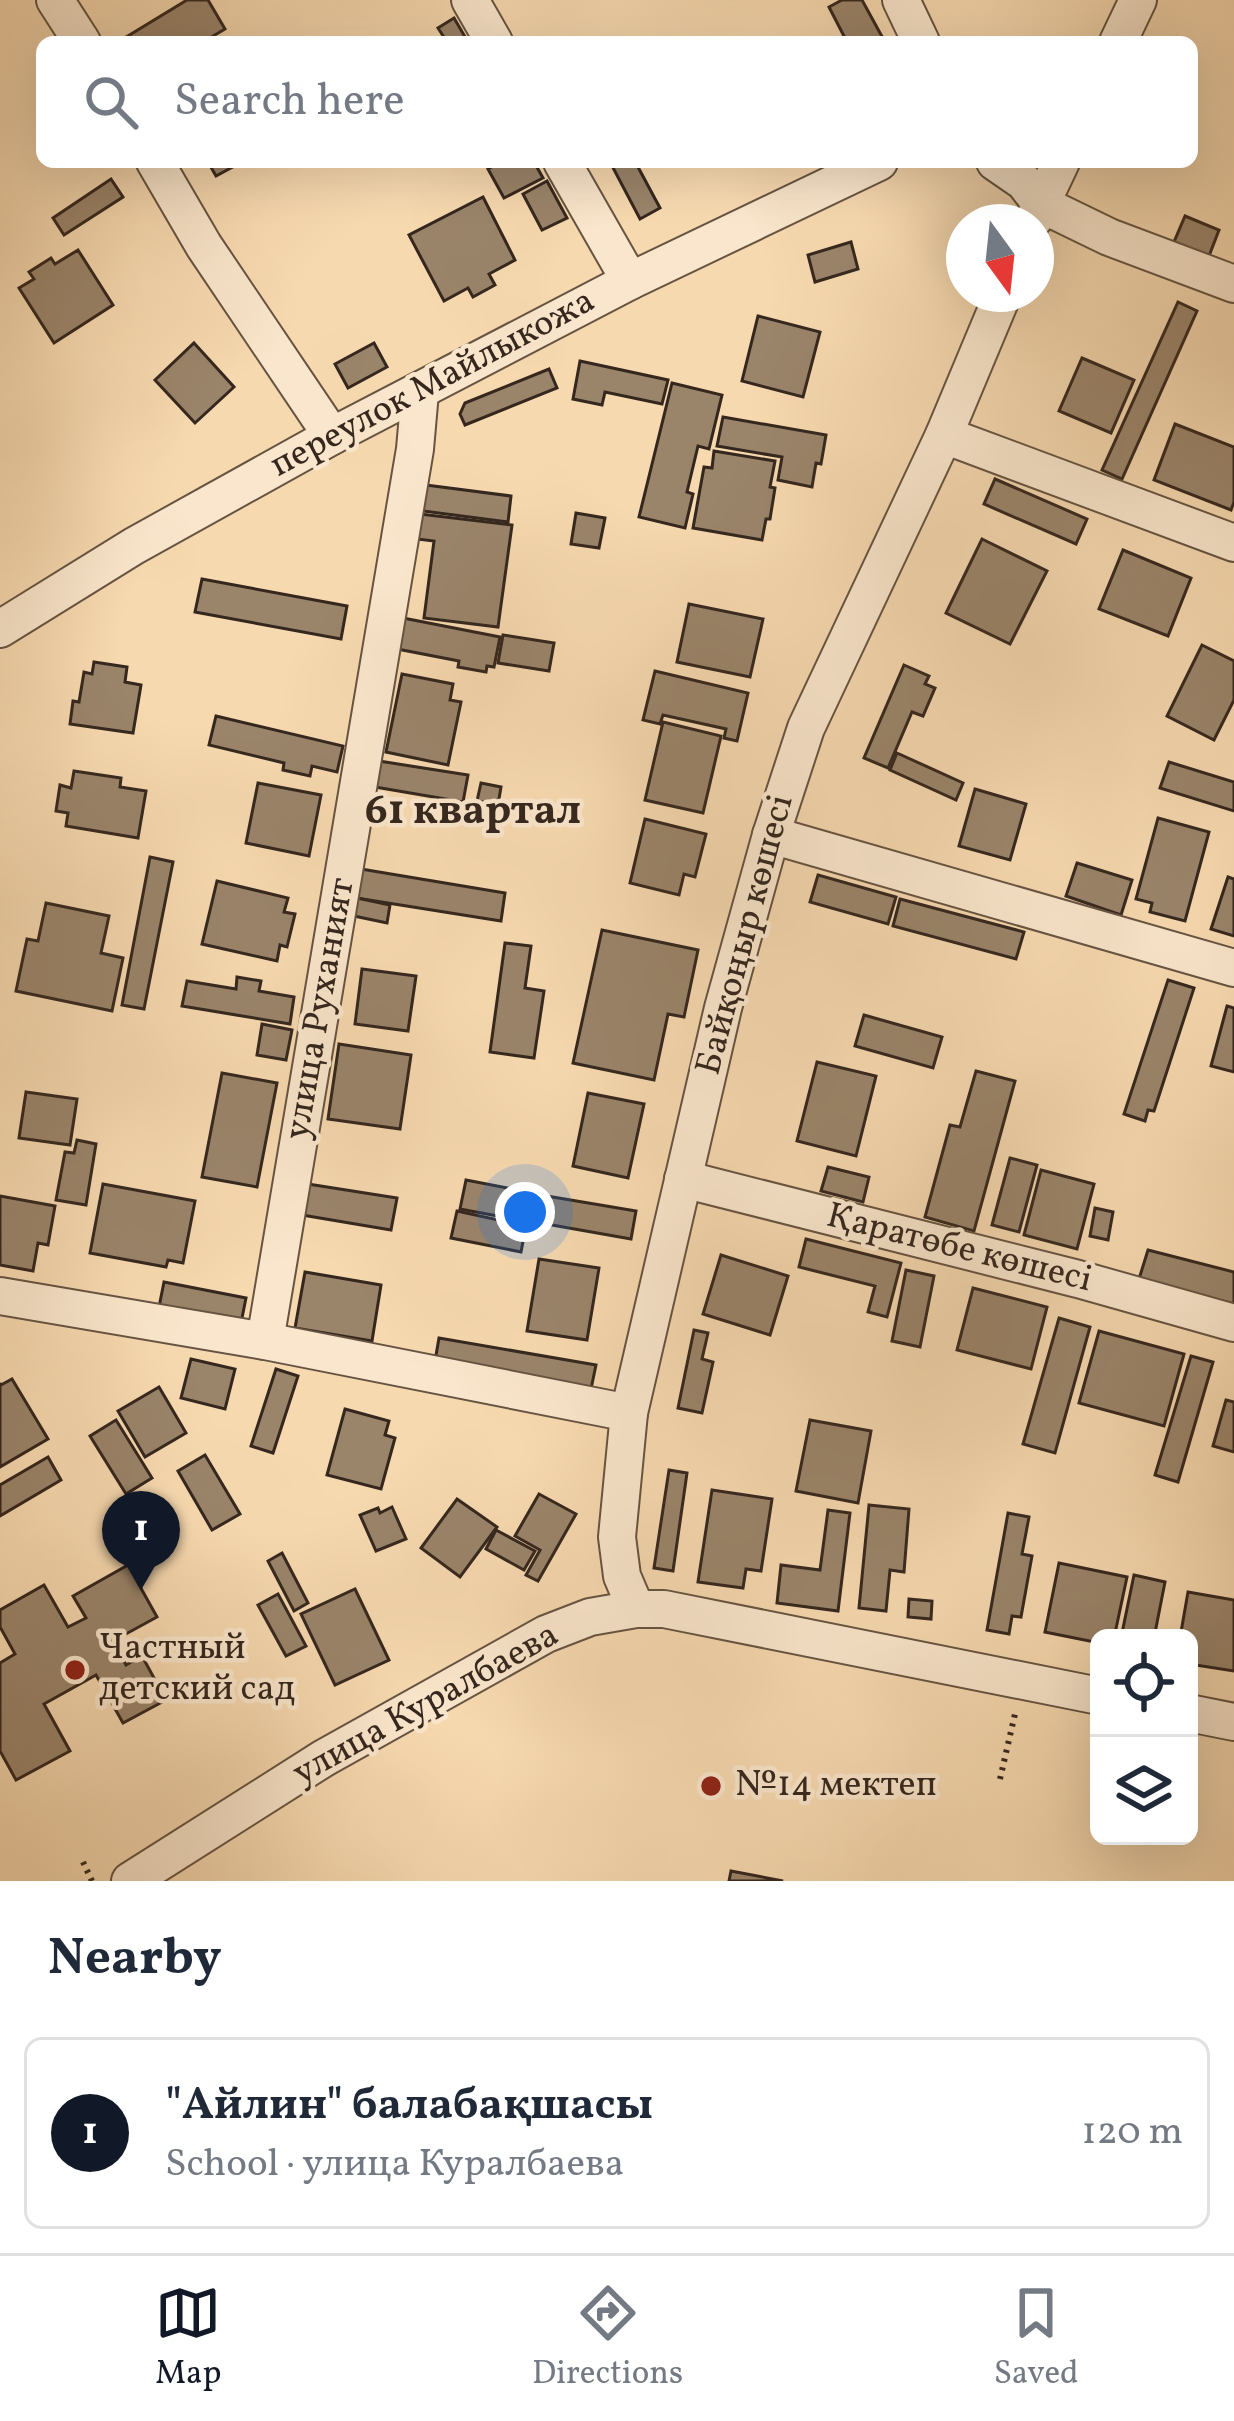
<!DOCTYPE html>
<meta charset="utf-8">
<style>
:root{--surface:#fff;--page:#f2f2f3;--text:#1f2937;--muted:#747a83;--line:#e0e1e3;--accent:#111827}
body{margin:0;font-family:Vollkorn,serif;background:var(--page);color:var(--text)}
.controls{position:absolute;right:36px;bottom:36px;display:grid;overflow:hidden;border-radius:18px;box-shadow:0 12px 48px #0002}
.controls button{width:108px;height:108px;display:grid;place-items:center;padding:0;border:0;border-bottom:3px solid var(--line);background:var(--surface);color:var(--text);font:60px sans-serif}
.compass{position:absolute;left:946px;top:204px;width:108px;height:108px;border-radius:50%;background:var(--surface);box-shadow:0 12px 48px #0002;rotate:165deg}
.you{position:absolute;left:525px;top:1212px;width:42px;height:42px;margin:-30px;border:9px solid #fff;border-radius:50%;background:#1a73e8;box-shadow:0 0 0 18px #1a73e833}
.badge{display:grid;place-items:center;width:78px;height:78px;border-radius:50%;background:var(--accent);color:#fff;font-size:39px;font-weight:700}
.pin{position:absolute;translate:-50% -99px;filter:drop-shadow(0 3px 6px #0008)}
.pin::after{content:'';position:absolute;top:63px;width:42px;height:36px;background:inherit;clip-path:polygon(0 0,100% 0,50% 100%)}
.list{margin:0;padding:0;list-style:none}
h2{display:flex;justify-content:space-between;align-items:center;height:156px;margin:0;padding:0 48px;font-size:51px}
h2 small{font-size:39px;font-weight:400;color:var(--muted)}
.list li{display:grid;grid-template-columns:78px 1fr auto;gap:36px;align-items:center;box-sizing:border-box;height:192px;margin:0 24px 24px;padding:0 24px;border:3px solid var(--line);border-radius:18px}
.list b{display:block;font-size:45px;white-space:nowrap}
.list p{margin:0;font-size:39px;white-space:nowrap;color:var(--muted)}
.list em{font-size:39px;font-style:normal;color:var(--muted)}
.icon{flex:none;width:66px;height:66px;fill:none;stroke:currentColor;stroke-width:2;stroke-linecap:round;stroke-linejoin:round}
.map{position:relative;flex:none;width:1234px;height:1881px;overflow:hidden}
.search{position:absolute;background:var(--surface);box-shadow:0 12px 48px #0002;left:36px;right:36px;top:36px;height:132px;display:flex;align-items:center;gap:30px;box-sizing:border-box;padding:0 42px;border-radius:18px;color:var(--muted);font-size:45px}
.sheet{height:372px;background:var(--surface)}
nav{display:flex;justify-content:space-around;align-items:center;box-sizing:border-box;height:168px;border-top:3px solid var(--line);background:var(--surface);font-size:33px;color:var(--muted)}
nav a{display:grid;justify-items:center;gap:6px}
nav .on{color:var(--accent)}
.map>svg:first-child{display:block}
</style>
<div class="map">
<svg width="1234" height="1881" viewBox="0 0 1234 1881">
<rect width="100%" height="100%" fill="#f7d9b0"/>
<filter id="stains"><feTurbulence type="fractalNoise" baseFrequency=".00167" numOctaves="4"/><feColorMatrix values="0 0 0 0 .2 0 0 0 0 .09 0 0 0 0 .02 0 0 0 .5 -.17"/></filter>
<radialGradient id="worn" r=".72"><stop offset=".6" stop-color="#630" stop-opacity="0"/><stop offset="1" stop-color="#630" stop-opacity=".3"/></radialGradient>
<!-- building -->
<g fill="#9a846a" stroke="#35271e" stroke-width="3">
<path d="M187 0H208L225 29 203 42H176L174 39 169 42H118Z"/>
<path d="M842 0H862L885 42H847L829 7Z"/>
<path d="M454 18 468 42H447L438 28Z"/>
<path d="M208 162H242L216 176Z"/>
<path d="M500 162H534L543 178 504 198 488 169Z"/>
<path d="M610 162H647L638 167 660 208 640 219Z"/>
<path d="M111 179 123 197 64 235 53 218Z"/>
<path d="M547 181 567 218 542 230 523 194Z"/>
<path d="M483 197 515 260 489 274 495 285 473 297 468 288 444 301 409 235Z"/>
<path d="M1185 216 1219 230 1209 256 1174 242Z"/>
<path d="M851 242 858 269 815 282 808 255Z"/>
<path d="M78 250 113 305 54 343 19 288 34 279 29 272 51 258 55 264Z"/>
<path d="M1178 302 1197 311 1122 479 1102 470Z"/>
<path d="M758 316 820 332 803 397 742 381Z"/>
<path d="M194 343 234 387 195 423 155 380Z"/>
<path d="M374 343 387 367 348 388 335 364Z"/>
<path d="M1082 358 1134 380 1111 433 1059 411Z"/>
<path d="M580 361 668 380 662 404 605 392 602 405 573 399Z"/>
<path d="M549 369 557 388 465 425 460 414 465 403Z"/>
<path d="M672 383 722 395 709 449 698 446 687 492 693 494 685 528 639 517Z"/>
<path d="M723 417 826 435 821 464 816 463 812 487 778 480 782 457 717 446Z"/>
<path d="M1175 424 1234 447V502L1231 510 1154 480Z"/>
<path d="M714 451 775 461 770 487 775 488 770 519H766L762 540 693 528 704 467 712 468Z"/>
<path d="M995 479 1087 519 1076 544 984 504Z"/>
<path d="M426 485 511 496 508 522 423 511Z"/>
<path d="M576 513 605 518 599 548 571 544Z"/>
<path d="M420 514 512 525 498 627 424 618 434 541 417 539Z"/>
<path d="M982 539 1047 571 1010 644 946 613Z"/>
<path d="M1123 550 1191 578 1168 636 1099 609Z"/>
<path d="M202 579 347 606 341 639 195 612Z"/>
<path d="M689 604 763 619 750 677 677 662Z"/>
<path d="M398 617 500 637 494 667 487 666 486 672 458 667 459 661 392 648Z"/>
<path d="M503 635 554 643 549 671 498 663Z"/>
<path d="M1202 645 1234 661V700L1214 740 1167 716Z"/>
<path d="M94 662 127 667 125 682 141 685 133 733 70 724 73 701 79 702 84 672 92 674Z"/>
<path d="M904 665 929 676 925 684 935 688 923 716 912 712 888 768 864 758Z"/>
<path d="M655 671 748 693 737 741 724 738 726 729 663 715 660 724 643 720Z"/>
<path d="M402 674 453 684 450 700 461 702 448 765 386 752Z"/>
<path d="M216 716 343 746 337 772 312 766 310 776 283 770 284 763 209 745Z"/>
<path d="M663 722 721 736 703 813 645 800Z"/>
<path d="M897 753 963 783 956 800 890 770Z"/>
<path d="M379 761 468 775 463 802 375 787Z"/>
<path d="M1169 762 1234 782V811L1160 788Z"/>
<path d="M74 771 121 778 120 787 146 791 138 838 66 826 68 813 56 811 60 785 71 788Z"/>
<path d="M258 783 321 795 309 856 246 843Z"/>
<path d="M481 783 501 787 498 805 477 801Z"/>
<path d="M975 789 1026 804 1010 860 959 846Z"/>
<path d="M1158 818 1209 832 1185 921 1150 912 1152 903 1136 899Z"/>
<path d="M645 819 706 834 695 877 684 874 679 895 630 883Z"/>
<path d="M150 857 173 862 144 1009 122 1005Z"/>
<path d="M1077 863 1132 880 1121 915 1066 896Z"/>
<path d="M355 868 505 893 501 921 350 897Z"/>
<path d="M818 875 896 897 888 924 810 902Z"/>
<path d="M1228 877 1234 879V936L1211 929Z"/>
<path d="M217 881 288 898 284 912 295 914 287 947 280 945 277 961 202 944Z"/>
<path d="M357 898 390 905 387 923 354 916Z"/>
<path d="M900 899 1024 932 1016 959 893 926Z"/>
<path d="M46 903 109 916 101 953 123 958 112 1011 16 991 27 939 38 941Z"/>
<path d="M602 930 698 950 684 1017 668 1014 654 1080 573 1063Z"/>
<path d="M505 943 531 946 525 988 544 991 534 1058 490 1052Z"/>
<path d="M362 969 416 976 408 1031 355 1024Z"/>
<path d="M237 977 261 981 259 991 294 997 290 1024 182 1006 187 981 236 989Z"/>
<path d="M1168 980 1194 988 1154 1111 1148 1110 1145 1121 1124 1114Z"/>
<path d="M1227 1006 1234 1008V1072L1211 1066Z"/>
<path d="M864 1015 942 1037 933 1068 855 1046Z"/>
<path d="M262 1024 292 1030 286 1060 257 1055Z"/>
<path d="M339 1044 411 1055 400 1129 328 1119Z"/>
<path d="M817 1062 876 1076 856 1156 797 1141Z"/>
<path d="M976 1071 1015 1081 974 1231 925 1217 950 1125 960 1127Z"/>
<path d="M222 1073 277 1083 257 1187 202 1177Z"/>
<path d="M26 1092 77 1099 70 1145 19 1138Z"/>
<path d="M588 1093 644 1104 628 1178 573 1166Z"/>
<path d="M77 1140 96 1144 86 1205 56 1200 65 1152 74 1153Z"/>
<path d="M1010 1158 1037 1165 1019 1232 992 1225Z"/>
<path d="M828 1167 869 1177 863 1202 821 1191Z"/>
<path d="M1041 1170 1094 1184 1077 1249 1024 1235Z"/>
<path d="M466 1180 513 1189 508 1218 460 1209Z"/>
<path d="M103 1184 195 1201 183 1263 168 1260 166 1267 90 1253Z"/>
<path d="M308 1184 397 1198 391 1230 302 1215Z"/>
<path d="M523 1192 636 1211 631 1239 518 1219Z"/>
<path d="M0 1196 55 1206 48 1245 38 1243 33 1271 0 1265Z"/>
<path d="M1095 1208 1113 1212 1108 1240 1090 1236Z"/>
<path d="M457 1211 526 1226 521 1252 451 1238Z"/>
<path d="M806 1239 901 1263 887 1317 868 1312 875 1286 799 1267Z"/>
<path d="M1148 1250 1234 1272V1304L1139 1279Z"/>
<path d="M721 1255 788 1276 770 1335 703 1314Z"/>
<path d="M539 1259 599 1268 587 1340 527 1331Z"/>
<path d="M906 1270 934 1276 920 1347 892 1341Z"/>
<path d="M305 1272 381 1285 372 1341 295 1328Z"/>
<path d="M164 1282 246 1298 241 1323 159 1307Z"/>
<path d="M973 1288 1047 1307 1031 1369 957 1350Z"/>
<path d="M1059 1318 1090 1327 1055 1453 1023 1444Z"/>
<path d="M694 1330 708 1333 702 1359 713 1362 702 1413 678 1408Z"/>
<path d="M1099 1331 1184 1354 1164 1426 1079 1403Z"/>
<path d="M439 1338 596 1365 591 1389 435 1361Z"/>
<path d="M1191 1356 1213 1362 1178 1482 1155 1475Z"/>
<path d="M191 1359 235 1369 225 1409 181 1398Z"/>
<path d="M276 1369 298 1376 273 1453 251 1446Z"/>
<path d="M12 1379 48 1439 0 1467V1383L1 1385Z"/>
<path d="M159 1387 186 1433 145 1457 118 1411Z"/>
<path d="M1226 1400 1234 1402V1452L1213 1446Z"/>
<path d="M345 1409 389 1421 385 1435 395 1438 381 1489 327 1475Z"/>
<path d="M116 1420 152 1478 126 1494 90 1436Z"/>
<path d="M810 1420 871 1431 858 1503 796 1491Z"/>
<path d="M205 1455 240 1514 212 1530 178 1471Z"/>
<path d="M48 1457 61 1480 0 1516V1485Z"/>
<path d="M669 1470 687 1473 673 1571 654 1568Z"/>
<path d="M712 1490 772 1499 761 1571 746 1569 743 1588 698 1582Z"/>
<path d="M539 1494 576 1514 538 1581 526 1575 540 1550 515 1536Z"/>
<path d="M457 1499 497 1527 460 1577 421 1548Z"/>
<path d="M869 1505 909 1509 904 1572 890 1570 886 1611 859 1608Z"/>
<path d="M392 1507 406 1539 376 1551 360 1515 378 1508 380 1513Z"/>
<path d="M828 1510 850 1513 838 1611 777 1603 781 1565 820 1570Z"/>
<path d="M1008 1513 1029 1517 1022 1554 1032 1556 1021 1617 1012 1616 1009 1634 987 1630Z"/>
<path d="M496 1530 535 1551 524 1570 486 1549Z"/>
<path d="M282 1553 308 1603 294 1611 268 1561Z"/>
<path d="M1059 1563 1127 1577 1114 1638H1099V1643L1045 1632Z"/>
<path d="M128 1565 157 1617 113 1641 126 1665 142 1656 166 1700 123 1723 96 1675 44 1704 70 1751 16 1780 0 1751V1663L15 1654 0 1627V1610L44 1585 68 1627 86 1618 73 1596Z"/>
<path d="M1134 1575 1165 1582 1154 1638H1121Z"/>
<path d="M355 1589 389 1660 335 1685 301 1614Z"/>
<path d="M1188 1592 1234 1600V1671L1189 1664V1638H1180Z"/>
<path d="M278 1594 306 1646 286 1656 258 1605Z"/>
<path d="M909 1599 932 1601 931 1619 908 1617Z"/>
<path d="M731 1871 783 1881H729Z"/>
</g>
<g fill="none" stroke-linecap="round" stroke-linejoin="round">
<!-- minor casing -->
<g stroke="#665442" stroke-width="40">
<g id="minor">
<path d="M55 0 82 42"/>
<path d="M470 0 494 42"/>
<path d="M901 0 921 42"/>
<path d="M1118 42 1138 0"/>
<path d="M155 162 204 246 332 436"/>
<path d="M562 162 630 281"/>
<path d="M995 162 1024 182 1041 204 1109 237 1234 284"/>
<path d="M1034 219 1061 162"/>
<path d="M944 435 1234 543"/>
<path d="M0 629 134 546 332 436 630 281 879 162"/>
<path d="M771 835 1234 968"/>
<path d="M683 1179 1078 1279 1234 1323"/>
<path d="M0 1296 265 1341 629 1413"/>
<path d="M265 1341 415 449 420 392"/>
<path d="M636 1609 622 1576 617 1537 629 1413 723 1008 771 835 806 728 944 435 1003 294"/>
<path d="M1189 1713 1234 1722"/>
<path d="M130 1881 324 1758 546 1634 590 1617 636 1609H664L1099 1696"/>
</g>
</g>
<!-- path -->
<g stroke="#35271e" stroke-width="6" stroke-dasharray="3 6" stroke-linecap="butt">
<path d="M1000 1779 1015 1714"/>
<path d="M83 1862 92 1881"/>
</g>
<!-- minor -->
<use href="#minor" stroke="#fae6cc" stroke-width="36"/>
</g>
<!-- markers -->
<g fill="#8f2418" stroke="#fae6cc" stroke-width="4.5">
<circle cx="75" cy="1670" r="12"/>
<circle cx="711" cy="1786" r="12"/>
</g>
<g text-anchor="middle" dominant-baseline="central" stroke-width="9" stroke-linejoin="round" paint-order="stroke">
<!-- street labels -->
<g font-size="36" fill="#35271e" stroke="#fae6cc">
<text transform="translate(433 384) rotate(-28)">переулок Майлыкожа</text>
<text transform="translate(746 935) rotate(-75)">Байқоңыр көшесі</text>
<text transform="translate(321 1009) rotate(-80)">улица Руханият</text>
<text transform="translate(959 1249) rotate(14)">Қаратөбе көшесі</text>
<text transform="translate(426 1705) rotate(-29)">улица Куралбаева</text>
</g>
<!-- poi labels -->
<g font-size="36" fill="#35271e" stroke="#fae6cc" text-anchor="start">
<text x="99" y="1649">Частный<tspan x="99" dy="41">детский сад</tspan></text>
<text x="735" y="1786">№14 мектеп</text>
</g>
<!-- quarter labels -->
<g font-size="42" font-weight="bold" fill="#35271e" stroke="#fae6cc">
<text x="473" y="812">61 квартал</text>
</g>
</g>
<rect width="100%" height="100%" filter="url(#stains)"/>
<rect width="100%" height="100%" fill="url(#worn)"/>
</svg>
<div class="controls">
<button><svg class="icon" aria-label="locate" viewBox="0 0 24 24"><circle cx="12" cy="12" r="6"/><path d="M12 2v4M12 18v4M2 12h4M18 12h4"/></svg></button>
<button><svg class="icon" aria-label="layers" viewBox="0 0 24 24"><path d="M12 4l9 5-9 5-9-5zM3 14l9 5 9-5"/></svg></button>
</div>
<svg class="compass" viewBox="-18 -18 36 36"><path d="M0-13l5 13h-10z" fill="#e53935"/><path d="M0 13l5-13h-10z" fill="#747a83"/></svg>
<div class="you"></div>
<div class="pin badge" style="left:141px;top:1590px">1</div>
<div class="search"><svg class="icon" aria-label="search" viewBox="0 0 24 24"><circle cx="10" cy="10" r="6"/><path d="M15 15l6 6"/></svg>Search here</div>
</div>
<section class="sheet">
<h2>Nearby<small></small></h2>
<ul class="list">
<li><span class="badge">1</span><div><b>&quot;Айлин&quot; балабақшасы</b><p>School · улица Куралбаева</p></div><em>120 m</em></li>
</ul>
</section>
<nav>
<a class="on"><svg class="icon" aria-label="map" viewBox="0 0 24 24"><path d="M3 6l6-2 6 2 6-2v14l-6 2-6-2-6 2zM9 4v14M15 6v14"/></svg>Map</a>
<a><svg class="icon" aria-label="directions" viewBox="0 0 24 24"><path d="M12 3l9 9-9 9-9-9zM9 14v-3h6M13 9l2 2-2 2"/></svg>Directions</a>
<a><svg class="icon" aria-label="saved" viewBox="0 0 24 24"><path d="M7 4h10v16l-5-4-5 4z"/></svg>Saved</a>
</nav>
